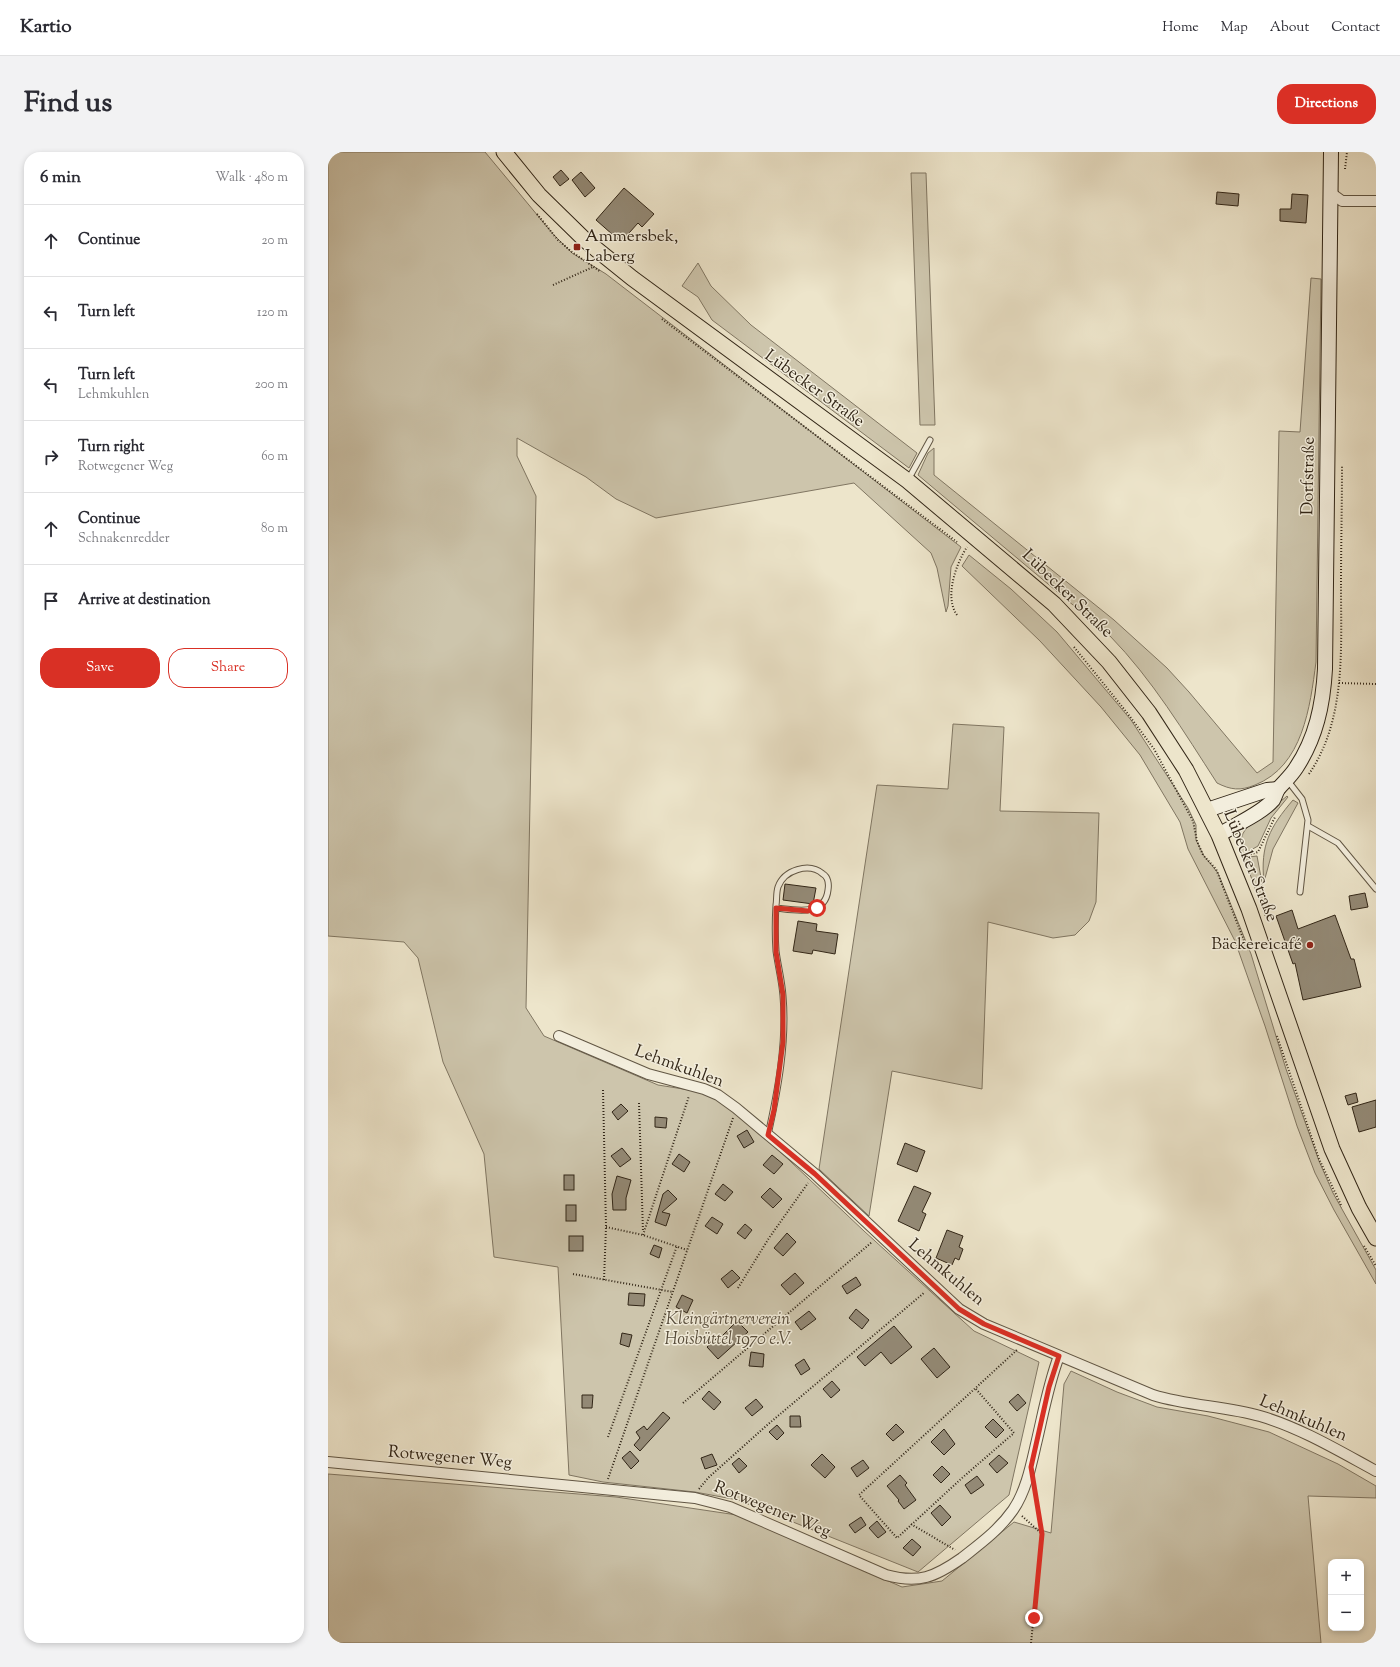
<!DOCTYPE html>
<meta charset="utf-8">
<style>
:root{--surface:#fff;--page:#f2f2f3;--text:#2b2b33;--muted:#7c7c81;--line:#e1e1e2;--accent:#d93025}
body{margin:0;font-family:"Sorts Mill Goudy",serif;background:var(--page);color:var(--text)}
.controls{position:absolute;right:12px;bottom:12px;display:grid;overflow:hidden;border-radius:8px;box-shadow:0 2px 6px #0003}
.controls button{width:36px;height:36px;display:grid;place-items:center;padding:0;border:0;border-bottom:1px solid var(--line);background:var(--surface);color:var(--text);font:20px sans-serif}
.stop{position:absolute;width:12px;height:12px;margin:-9px;border:3px solid #d93025;border-radius:50%;background:#fff}
.stop.end{background:#d93025;border-color:#fff;box-shadow:0 1px 4px #0008}
.list{margin:0;padding:0;list-style:none}
h2{display:flex;justify-content:space-between;align-items:center;height:52px;margin:0;padding:0 16px;font-size:17px}
h2 small{font-size:13px;font-weight:400;color:var(--muted)}
.list li{display:grid;grid-template-columns:26px 1fr auto;gap:12px;align-items:center;box-sizing:border-box;height:72px;padding:0 16px;border-top:1px solid var(--line)}
.list b{display:block;font-size:15px;white-space:nowrap}
.list p{margin:0;font-size:13px;white-space:nowrap;color:var(--muted)}
.list em{font-size:13px;font-style:normal;color:var(--muted)}
.actions{display:flex;gap:8px;padding:12px 16px}
.actions a{flex:1;padding:9px 0;border:1px solid var(--accent);border-radius:16px;text-align:center;font-size:14px;color:var(--accent)}
.actions .main{background:var(--accent);color:#fff}
.icon{flex:none;width:22px;height:22px;fill:none;stroke:currentColor;stroke-width:2;stroke-linecap:round;stroke-linejoin:round}
.map{position:relative;flex:none;width:1048px;height:1491px;overflow:hidden;border-radius:16px}
header{display:flex;align-items:center;gap:24px;box-sizing:border-box;height:56px;padding:0 20px;background:var(--surface);border-bottom:1px solid var(--line)}
header strong{font-size:19px}
nav{display:flex;gap:22px;margin-inline-start:auto;font-size:14px}
.intro{display:flex;align-items:center;justify-content:space-between;box-sizing:border-box;height:96px;padding:0 24px}
h1{margin:0;font-size:28px}
.button{padding:10px 18px;border-radius:16px;background:var(--accent);color:#fff;font-size:14px;font-weight:700}
main{display:flex;gap:24px;padding:0 24px}
aside{flex:1;background:var(--surface);border-radius:16px;box-shadow:0 2px 6px #0003}
.map>svg:first-child{display:block}
</style>
<header>
<strong>Kartio</strong>
<nav><a>Home</a><a>Map</a><a>About</a><a>Contact</a></nav>
</header>
<div class="intro"><h1>Find us</h1><a class="button">Directions</a></div>
<main>
<aside>
<h2>6 min<small>Walk · 480 m</small></h2>
<ul class="list">
<li><svg class="icon" aria-label="ahead" viewBox="0 0 24 24"><path d="M12 20V5M6 11l6-6 6 6"/></svg><div><b>Continue</b></div><em>20 m</em></li>
<li><svg class="icon" aria-label="left" viewBox="0 0 24 24"><path d="M17 20v-9H6M10 6l-5 5 5 5"/></svg><div><b>Turn left</b></div><em>120 m</em></li>
<li><svg class="icon" aria-label="left" viewBox="0 0 24 24"><path d="M17 20v-9H6M10 6l-5 5 5 5"/></svg><div><b>Turn left</b><p>Lehmkuhlen</p></div><em>200 m</em></li>
<li><svg class="icon" aria-label="right" viewBox="0 0 24 24"><path d="M7 20v-9h11M14 6l5 5-5 5"/></svg><div><b>Turn right</b><p>Rotwegener Weg</p></div><em>60 m</em></li>
<li><svg class="icon" aria-label="ahead" viewBox="0 0 24 24"><path d="M12 20V5M6 11l6-6 6 6"/></svg><div><b>Continue</b><p>Schnakenredder</p></div><em>80 m</em></li>
<li><svg class="icon" aria-label="arrive" viewBox="0 0 24 24"><path d="M6 21V4h12l-3 4 3 4H6"/></svg><div><b>Arrive at destination</b></div></li>
</ul>
<div class="actions"><a class="main">Save</a><a>Share</a></div>
</aside>
<div class="map">
<svg width="1048" height="1491" viewBox="0 0 1048 1491">
<rect width="100%" height="100%" fill="#ede5cb"/>
<filter id="stains"><feTurbulence type="fractalNoise" baseFrequency=".005" numOctaves="4"/><feColorMatrix values="0 0 0 0 .2 0 0 0 0 .09 0 0 0 0 .02 0 0 0 .5 -.17"/></filter>
<radialGradient id="worn" r=".72"><stop offset=".6" stop-color="#630" stop-opacity="0"/><stop offset="1" stop-color="#630" stop-opacity=".3"/></radialGradient>
<!-- green -->
<g fill="#cdc5ac" stroke="#807662">
<path d="M0 0H157L225 82 244 101 278 122 633 395 623 415 620 454 618 460 609 416 603 401 526 331 328 366 288 347 258 325 189 286V304L208 344 198 856 216 884 330 933 374 940 407 957 536 1079 646 1179 711 1210 681 1343 590 1420 410 1348 367 1340 275 1330 241 1323 230 1115 166 1105 156 1002 115 910 90 806 76 790 0 784Z"/>
<path d="M583 21H598L607 273H592Z"/>
<path d="M370 111 383 134 423 173 589 301 581 316 384 168 370 145 354 134Z"/>
<path d="M983 126 993 127 988 510C982 555 975 614 927 633 912 639 903 638 889 631 856 580 824 527 782 484L590 323 600 301 606 296V323L786 468 839 516 861 540 929 621 945 610 951 279 972 280Z"/>
<path d="M641 403 683 437 729 480 803 568 860 656 868 673V688L876 704 890 721 923 802 958 917 991 1009 1005 1041 1048 1118V1132L1006 1058 987 1021 969 974 937 874 907 789 860 697 852 670 812 603 773 555 712 489 634 414Z"/>
<path d="M625 572 676 575 672 659 771 661 768 750 761 769 747 783 725 786 660 770 654 937 564 919 541 1064 491 1017 549 633 620 637Z"/>
<path d="M959 644 960 645 943 666 930 694 914 703C913 697 912 690 914 684 919 669 947 655 959 644Z"/>
<path d="M965 648 970 651 945 697 936 730C932 693 942 675 965 648Z"/>
<path d="M929 704 940 763 937 764 917 708 921 705Z"/>
<path d="M743 1219 789 1240 829 1255 880 1264 941 1280 1010 1312 1048 1334V1346L980 1344 993 1491H0V1322L288 1345 409 1363 574 1435 614 1429 686 1370 723 1381 736 1232Z"/>
</g>
<!-- building -->
<g fill="#938975" stroke="#322617">
<path d="M233 18 241 27 232 34 225 25Z"/>
<path d="M253 20 267 36 257 45 244 28Z"/>
<path d="M296 36 326 62 314 75 310 71 293 90 268 68Z"/>
<path d="M889 40 911 42 910 54 888 52Z"/>
<path d="M964 42 980 43 978 71 952 69V57H963Z"/>
<path d="M457 732 488 736 485 752 455 748Z"/>
<path d="M1037 741 1040 755 1023 758 1021 744Z"/>
<path d="M964 758 970 777 1007 763 1023 807H1026L1033 835 975 848 967 811 965 812 948 764Z"/>
<path d="M470 769 489 772 488 779 510 782 507 802 485 798 484 802 465 799Z"/>
<path d="M1028 941 1030 950 1020 953 1017 944Z"/>
<path d="M1048 948V975L1031 980 1024 955Z"/>
<path d="M293 952 300 959 290 968 284 960Z"/>
<path d="M327 965 339 966 338 976 327 975Z"/>
<path d="M419 978 426 990 416 996 409 984Z"/>
<path d="M577 991 597 999 589 1020 569 1012Z"/>
<path d="M294 996 303 1007 292 1015 283 1004Z"/>
<path d="M351 1002 362 1010 356 1020 344 1012Z"/>
<path d="M444 1003 455 1012 446 1022 435 1013Z"/>
<rect x="236" y="1023" width="10" height="15"/>
<path d="M289 1024 303 1028 298 1046V1058H285L284 1042Z"/>
<path d="M395 1032 405 1040 397 1049 387 1042Z"/>
<path d="M586 1034 603 1041 594 1060 598 1062 591 1079 570 1069Z"/>
<path d="M442 1036 454 1047 445 1056 433 1045Z"/>
<path d="M340 1038 349 1047 334 1060 342 1062 338 1074 327 1070 335 1042Z"/>
<rect x="238" y="1053" width="10" height="16"/>
<path d="M384 1065 395 1072 389 1082 377 1074Z"/>
<path d="M417 1072 424 1078 417 1087 409 1081Z"/>
<path d="M619 1078 635 1084 631 1095 635 1097 631 1108 627 1106 624 1113 608 1106Z"/>
<path d="M459 1081 468 1090 455 1104 446 1096Z"/>
<rect x="241" y="1084" width="14" height="15"/>
<path d="M326 1093 334 1096 331 1106 322 1102Z"/>
<path d="M404 1118 412 1126 400 1136 393 1127Z"/>
<path d="M467 1121 476 1131 462 1143 453 1133Z"/>
<path d="M528 1125 533 1133 519 1142 514 1134Z"/>
<path d="M301 1141 317 1142 316 1154 300 1153Z"/>
<path d="M354 1143 365 1148 359 1161 348 1155Z"/>
<path d="M528 1157 541 1168 534 1177 521 1166Z"/>
<path d="M481 1159 488 1167 473 1178 467 1170Z"/>
<path d="M409 1169 420 1180 390 1207 379 1195 389 1186 390 1188Z"/>
<path d="M566 1174 584 1195 563 1212 553 1200 537 1214 529 1205Z"/>
<path d="M294 1181 304 1183 301 1195 292 1192Z"/>
<path d="M606 1196 622 1215 609 1226 593 1207Z"/>
<path d="M423 1200 436 1202 435 1215 421 1214Z"/>
<path d="M476 1207 482 1217 473 1223 467 1213Z"/>
<path d="M504 1229 512 1238 503 1246 495 1237Z"/>
<path d="M381 1239 393 1250 386 1258 374 1247Z"/>
<path d="M690 1242 698 1251 689 1259 681 1250Z"/>
<path d="M254 1243H265L264 1256H254Z"/>
<path d="M428 1247 435 1255 424 1264 417 1256Z"/>
<path d="M335 1260 342 1266 312 1299 306 1293 312 1286 308 1280 316 1274 319 1278Z"/>
<path d="M462 1264H472L473 1275H462Z"/>
<path d="M665 1267 676 1278 668 1286 657 1275Z"/>
<path d="M568 1272 576 1280 565 1289 558 1282Z"/>
<path d="M449 1273 456 1281 449 1288 441 1280Z"/>
<path d="M616 1277 627 1292 616 1303 603 1290Z"/>
<path d="M302 1299 311 1309 303 1317 294 1306Z"/>
<path d="M384 1302 389 1313 377 1317 373 1306Z"/>
<path d="M494 1302 507 1315 497 1326 483 1313Z"/>
<path d="M671 1303 680 1311 669 1321 661 1312Z"/>
<path d="M411 1306 419 1314 411 1321 404 1312Z"/>
<path d="M535 1308 541 1316 529 1325 523 1316Z"/>
<path d="M614 1314 622 1322 613 1331 605 1323Z"/>
<path d="M572 1323 579 1331 577 1333 588 1348 576 1357 570 1349 571 1348 559 1334Z"/>
<path d="M649 1324 656 1333 643 1342 637 1333Z"/>
<path d="M612 1353 623 1365 614 1374 603 1361Z"/>
<path d="M533 1365 538 1373 527 1381 521 1373Z"/>
<path d="M549 1369 558 1380 550 1386 541 1376Z"/>
<path d="M584 1387 593 1395 585 1404 575 1396Z"/>
</g>
<g fill="none" stroke-linecap="round" stroke-linejoin="round">
<!-- lane casing -->
<g stroke="#615644" stroke-width="7">
<g id="lane">
<path d="M580 328 602 288"/>
<path d="M960 629 974 647 980 668 972 740"/>
<path d="M980 674 1010 691 1048 737"/>
<path d="M440 983C450 938 459 890 455 844 454 829 450 814 448 799 447 784 447 769 448 753 449 748 448 741 450 735 456 718 481 710 495 722 500 725 501 732 500 738 497 765 467 758 448 756"/>
</g>
</g>
<!-- street casing -->
<g stroke="#615644" stroke-width="12">
<g id="street">
<path d="M1003 41 1014 49H1048"/>
<path d="M231 884 320 922 376 937 390 943 408 956 487 1022 631 1157 656 1172 825 1243C860 1254 897 1254 932 1264 973 1276 1011 1299 1048 1319"/>
<path d="M0 1310 367 1346 402 1355 558 1423C591 1432 607 1425 634 1406 653 1391 671 1378 685 1358 698 1339 703 1314 708 1292 715 1263 720 1233 731 1204"/>
</g>
</g>
<!-- secondary casing -->
<g stroke="#322617" stroke-width="16">
<g id="secondary">
<path d="M879 658 939 638 950 637"/>
<path d="M891 683C906 673 933 662 945 648 947 645 948 640 950 637 956 630 963 624 968 616 988 586 995 553 997 517L1003 0"/>
</g>
</g>
<!-- primary casing -->
<g stroke="#322617" stroke-width="17">
<path id="primary" d="M176 0 211 43 257 88 304 126 580 329 726 452 781 510 821 561 858 618 891 683 921 757 1004 997 1031 1056 1048 1086"/>
</g>
<!-- path -->
<g stroke="#322617" stroke-width="2" stroke-dasharray="1 2" stroke-linecap="butt">
<path d="M1017 17 1019 0"/>
<path d="M209 62 230 88 244 100 273 120"/>
<path d="M225 133 265 115"/>
<path d="M334 167 629 390"/>
<path d="M629 463C616 445 628 412 639 395"/>
<path d="M746 495 800 562 826 597 865 669 869 689 875 703 888 717 917 791"/>
<path d="M1011 531 1048 532"/>
<path d="M981 622C1018 568 1013 498 1013 434 1013 394 1014 353 1014 313"/>
<path d="M914 705 930 700 947 665"/>
<path d="M949 884 991 1007 1014 1055"/>
<path d="M275 938 278 1075 276 1128"/>
<path d="M311 951 315 1080"/>
<path d="M278 1075 315 1083 359 1098"/>
<path d="M315 1083 361 944"/>
<path d="M1036 1094 1048 1114"/>
<path d="M245 1122 345 1140"/>
<path d="M410 1136 441 1086 480 1031"/>
<path d="M648 1237 686 1281 634 1326 569 1386 531 1343 690 1197"/>
<path d="M355 1251 544 1090"/>
<path d="M280 1285 349 1094"/>
<path d="M280 1327 405 966"/>
<path d="M371 1337 380 1326 438 1274 597 1140"/>
<path d="M694 1364 713 1381"/>
<path d="M583 1372 627 1398"/>
<path d="M703 1491 714 1382 707 1339"/>
</g>
<!-- lane -->
<use href="#lane" stroke="#f3eedd" stroke-width="5"/>
<!-- street -->
<use href="#street" stroke="#f3eedd" stroke-width="10"/>
<!-- secondary -->
<use href="#secondary" stroke="#f3eedd" stroke-width="14"/>
<!-- primary -->
<use href="#primary" stroke="#ede5cb" stroke-width="15"/>
</g>
<g fill="none" stroke-linecap="round" stroke-linejoin="round">
<!-- route -->
<path stroke="#d93025" stroke-width="5" d="M489 756 480 759 448 756V800L455 843V890L446 958 440 983 487 1022 631 1157 656 1172 731 1204 721 1235 703 1315 714 1382 706 1466"/>
</g>
<!-- markers -->
<g fill="#8f2418" stroke="#f3eedd" stroke-width="1.5">
<rect x="245" y="91" width="8" height="8" rx="2"/>
<circle cx="982" cy="793" r="4"/>
</g>
<g text-anchor="middle" dominant-baseline="central" stroke-width="3" stroke-linejoin="round" paint-order="stroke">
<!-- poi labels -->
<g font-size="17" fill="#322617" stroke="#f3eedd" text-anchor="start">
<text x="257" y="85">Ammersbek,<tspan x="257" dy="20">Laberg</tspan></text>
<text x="974" y="793" text-anchor="end">Bäckereicafé</text>
</g>
<!-- street labels -->
<g font-size="17" fill="#322617" stroke="#f3eedd">
<text transform="translate(486 237) rotate(36)">Lübecker Straße</text>
<text transform="translate(981 324) rotate(-89)">Dorfstraße</text>
<text transform="translate(739 442) rotate(44)">Lübecker Straße</text>
<text transform="translate(922 714) rotate(68)">Lübecker Straße</text>
<text transform="translate(351 915) rotate(20)">Lehmkuhlen</text>
<text transform="translate(618 1121) rotate(40)">Lehmkuhlen</text>
<text transform="translate(975 1267) rotate(23)">Lehmkuhlen</text>
<text transform="translate(122 1306) rotate(5)">Rotwegener Weg</text>
<text transform="translate(444 1358) rotate(22)">Rotwegener Weg</text>
</g>
<!-- park labels -->
<g font-size="17" font-style="italic" fill="#594e3c" stroke="#f3eedd">
<text x="400" y="1168">Kleingärtnerverein<tspan x="400" dy="20">Hoisbüttel 1970 e.V.</tspan></text>
</g>
</g>
<rect width="100%" height="100%" filter="url(#stains)"/>
<rect width="100%" height="100%" fill="url(#worn)"/>
</svg>
<div class="controls">
<button>+</button>
<button>−</button>
</div>
<div class="stop" style="left:489px;top:756px"></div>
<div class="stop end" style="left:706px;top:1466px"></div>
</div>
</main>
